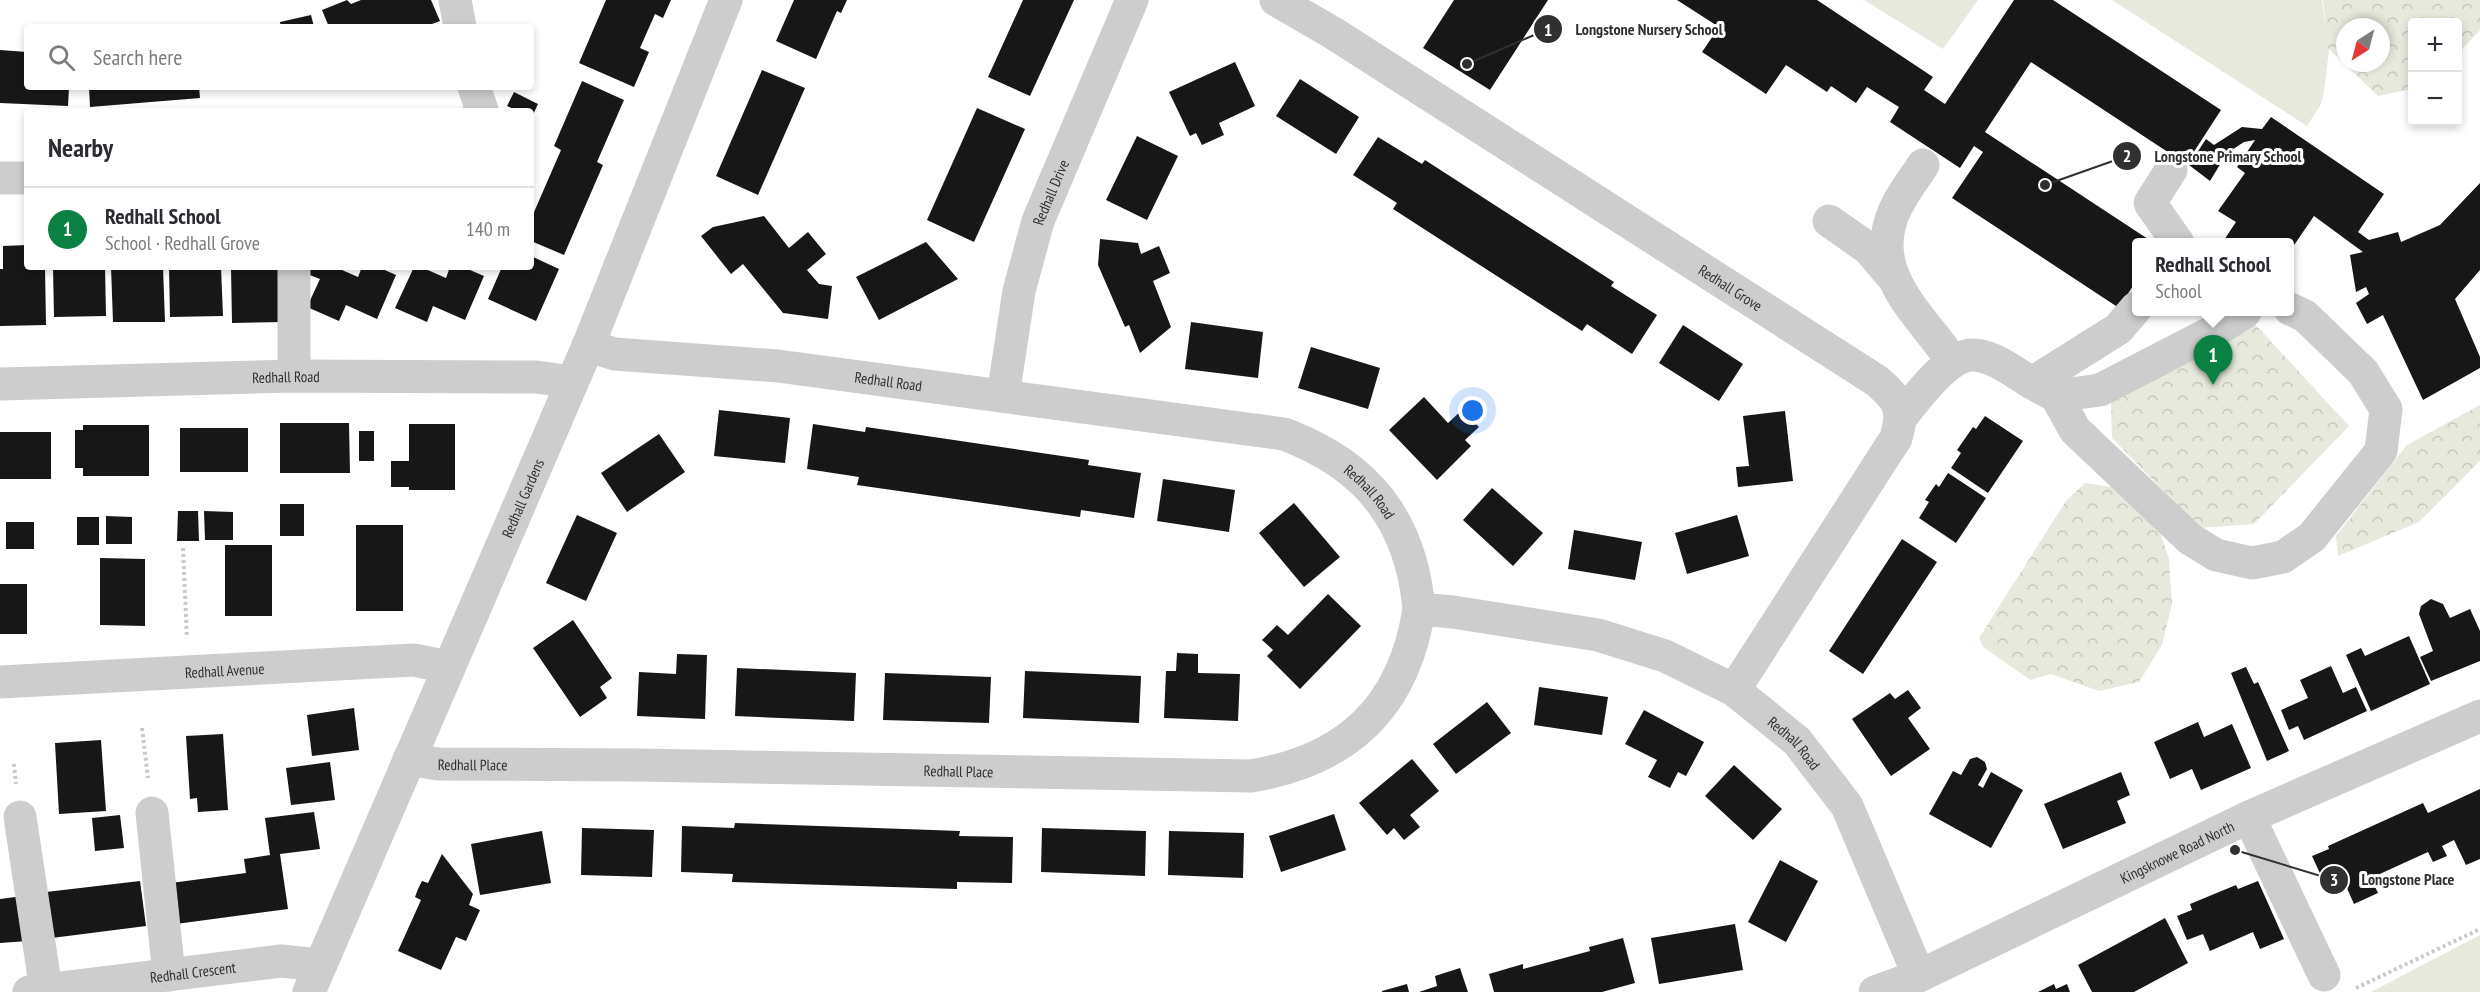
<!DOCTYPE html>
<meta charset="utf-8">
<style>
:root{--surface:#fff;--page:#f2f2f3;--text:#2b2b33;--muted:#7c7c81;--line:#e1e1e2;--accent:#0b8043}
body{margin:0;font-family:"PT Sans Narrow",sans-serif;background:var(--page);color:var(--text)}
.controls{position:absolute;right:18px;top:18px;display:grid;overflow:hidden;border-radius:6px;box-shadow:0 3px 9px #0003}
.controls button{width:54px;height:54px;display:grid;place-items:center;padding:0;border:0;border-bottom:2px solid var(--line);background:var(--surface);color:var(--text);font:30px sans-serif}
.compass{position:absolute;left:2336px;top:18px;width:54px;height:54px;border-radius:50%;background:var(--surface);box-shadow:0 3px 9px #0003;rotate:216deg}
.you{position:absolute;left:1473px;top:411px;width:21px;height:21px;margin:-15px;border:4px solid #fff;border-radius:50%;background:#1a73e8;box-shadow:0 0 0 9px #1a73e833}
.badge{display:grid;place-items:center;width:39px;height:39px;border-radius:50%;background:var(--accent);color:#fff;font-size:20px;font-weight:700}
.pin{position:absolute;translate:-50% -50px;filter:drop-shadow(0 2px 3px #0008)}
.pin::after{content:'';position:absolute;top:32px;width:21px;height:18px;background:inherit;clip-path:polygon(0 0,100% 0,50% 100%)}
.popup{position:absolute;left:2132px;top:238px;width:162px;height:78px;box-sizing:border-box;display:grid;place-content:center;border-radius:6px;background:var(--surface);filter:drop-shadow(0 2px 4px #0005);font-size:20px;white-space:nowrap;color:var(--muted)}
.popup b{font-size:22px;color:var(--text)}
.popup::after{content:'';position:absolute;left:50%;top:100%;margin-left:-12px;border:12px solid transparent;border-top-color:var(--surface)}
.list{margin:0;padding:0;list-style:none}
h2{display:flex;justify-content:space-between;align-items:center;height:78px;margin:0;padding:0 24px;font-size:26px}
h2 small{font-size:20px;font-weight:400;color:var(--muted)}
.list li{display:grid;grid-template-columns:39px 1fr auto;gap:18px;align-items:center;box-sizing:border-box;height:84px;padding:0 24px;border-top:2px solid var(--line)}
.list b{display:block;font-size:22px;white-space:nowrap}
.list p{margin:0;font-size:20px;white-space:nowrap;color:var(--muted)}
.list em{font-size:20px;font-style:normal;color:var(--muted)}
.icon{flex:none;width:33px;height:33px;fill:none;stroke:currentColor;stroke-width:2;stroke-linecap:round;stroke-linejoin:round}
.map{position:relative;flex:none;width:2480px;height:992px;overflow:hidden}
.search{position:absolute;background:var(--surface);box-shadow:0 3px 9px #0003;left:24px;top:24px;width:510px;height:66px;display:flex;align-items:center;gap:15px;box-sizing:border-box;padding:0 21px;border-radius:6px;color:var(--muted);font-size:22px}
.panel{position:absolute;background:var(--surface);box-shadow:0 3px 9px #0003;left:24px;top:108px;width:510px;height:162px;border-radius:6px}
.map>svg:first-child{display:block}
</style>
<div class="map">
<svg width="2480" height="992" viewBox="0 0 2480 992">
<defs>
<pattern id="forest-crowns" width="20" height="18" patternUnits="userSpaceOnUse" patternTransform="scale(1.5)"><rect width="20" height="18" fill="#e7e9dc"/><path d="M2 6a3 3 0 1 1 6 0M12 15a3 3 0 1 1 6 0" fill="none" stroke="#c6c8bd"/></pattern>
</defs>
<rect width="100%" height="100%" fill="#fff"/>
<!-- green -->
<g fill="#e7e9dc">
<path d="M1864 0H1978L1943 49Z"/>
<path d="M2112 0H2322L2329 50 2324 91 2321 104 2307 126Z"/>
<path d="M2480 935V992H2371Z"/>
</g>
<!-- forest -->
<g fill="url(#forest-crowns)" fill-rule="evenodd">
<path d="M2323 0H2480V30L2458 54V22H2412V89L2378 96 2328 48ZM2345 27H2381V63H2345Z"/>
<path d="M2253 322 2349 426 2254 524 2200 528 2112 438 2111 400Z"/>
<path d="M2480 405V461L2419 522 2338 556 2336 536 2407 445Z"/>
<path d="M2085 483 2117 488 2158 526 2169 559 2172 604 2162 645 2139 682 2099 691 2051 674 2030 680 1983 647 1979 638 2066 501Z"/>
</g>
<!-- building -->
<g fill="#171717">
<path d="M347 0 351 4 361 0H431L440 21 424 27H329L322 10Z"/>
<path d="M606 0H671L663 18 655 14 640 48 649 52 634 87 579 63Z"/>
<path d="M794 0H847L841 13 837 11 816 59 776 41Z"/>
<path d="M1023 0H1074L1030 96 988 77Z"/>
<path d="M1454 0H1548L1490 90 1423 48Z"/>
<path d="M1677 0H1817L1933 77 1924 90 1945 104 2014 0H2053L2221 110 2186 164 2031 62 1985 132 2154 243H2136V281L2119 308 1952 198 1983 152 1974 146 1960 168 1890 122 1899 107 1867 87 1856 103 1831 86 1827 92 1786 65 1766 94 1702 52 1719 27Z"/>
<path d="M311 15 314 27H281L280 22Z"/>
<path d="M0 50 27 52V87H69L68 106 0 103Z"/>
<path d="M1235 62 1255 106 1219 123 1224 135 1202 145 1196 133 1190 136 1169 92Z"/>
<path d="M762 70 805 88 758 195 716 176Z"/>
<path d="M1300 79 1359 117 1336 154 1276 116Z"/>
<path d="M582 81 624 100 597 162 603 165 564 255 531 241V219L561 150 554 146Z"/>
<path d="M89 87H199L200 98 90 107Z"/>
<path d="M514 92 538 104 531 119V111H518L507 106Z"/>
<path d="M977 108 1025 129 974 242 927 220Z"/>
<path d="M2271 117 2384 194 2358 232 2369 240 2398 232 2401 242 2440 225 2480 183V270L2455 299 2480 357V368L2423 400 2383 315 2367 324 2356 303 2369 294 2366 287 2356 292 2350 255 2363 252 2314 216 2290 251V243H2227L2224 240 2236 222 2218 211 2245 173 2237 167 2255 140 2244 142 2227 153 2210 181 2189 165 2206 139 2214 145 2242 127 2262 129Z"/>
<path d="M1137 136 1178 156 1147 220 1106 200Z"/>
<path d="M1378 137 1422 164 1425 160 1614 282 1611 286 1657 315 1632 354 1587 324 1582 331 1393 209 1397 203 1353 175Z"/>
<path d="M764 216 789 248 808 232 826 254 807 270 819 284 832 286 828 319 783 313 743 264 731 274 701 236 713 227Z"/>
<path d="M1100 239 1138 243 1141 254 1159 246 1170 273 1153 281 1171 327 1140 353 1129 325 1125 327 1098 265Z"/>
<path d="M926 242 958 279 879 320 856 277Z"/>
<path d="M27 245V267L45 268 46 325 0 326V269H3V246Z"/>
<path d="M531 256 559 269 536 321 488 299 502 267H531Z"/>
<path d="M53 267H105L106 316 54 317Z"/>
<path d="M111 267H163L165 322H113Z"/>
<path d="M169 267H221L223 316 170 317Z"/>
<path d="M231 267H283L284 322 232 323Z"/>
<path d="M304 267H343L342 270 358 277 362 267H378L396 275 377 319 346 305 339 321 307 307 320 279 302 272Z"/>
<path d="M414 267H421L446 278 450 267H463L484 276 465 320 433 306 427 322 395 308Z"/>
<path d="M1191 322 1263 332 1258 378 1185 369Z"/>
<path d="M1683 325 1743 364 1719 401 1659 363Z"/>
<path d="M1311 347 1380 368 1368 409 1298 388Z"/>
<path d="M1424 397 1448 423 1462 410 1479 427 1465 440 1471 446 1437 480 1389 430Z"/>
<path d="M719 410 790 418 785 463 714 456Z"/>
<path d="M1785 411 1793 481 1738 487 1736 467 1749 466 1743 416Z"/>
<path d="M1985 416 2023 441 1988 493 1951 468 1961 453 1957 450 1973 427 1976 429Z"/>
<path d="M280 423H349L350 473H280Z"/>
<path d="M409 424H455V490H409V487H391V461H409Z"/>
<path d="M813 424 865 432 866 427 1089 460 1088 465 1141 473 1134 518 1081 510 1080 517 857 485 859 477 807 469Z"/>
<path d="M83 425H149V476H83V468H75V430H83Z"/>
<rect x="180" y="428" width="68" height="44"/>
<rect x="359" y="431" width="15" height="30"/>
<rect x="0" y="432" width="51" height="47"/>
<path d="M659 434 685 472 627 512 601 473Z"/>
<path d="M1948 473 1986 498 1956 543 1919 518 1929 502 1925 500 1936 484 1939 487Z"/>
<path d="M1163 479 1235 490 1229 532 1157 521Z"/>
<path d="M1492 488 1543 533 1513 566 1463 520Z"/>
<path d="M1294 503 1340 557 1304 587 1259 533Z"/>
<rect x="280" y="504" width="24" height="32"/>
<path d="M178 511H198L199 541H177Z"/>
<path d="M204 511 233 512V540H205Z"/>
<path d="M577 515 617 533 586 601 546 583Z"/>
<path d="M1737 515 1749 556 1687 574 1675 533Z"/>
<path d="M106 516 132 517V544H106Z"/>
<rect x="77" y="517" width="22" height="28"/>
<rect x="6" y="522" width="28" height="27"/>
<rect x="356" y="525" width="47" height="86"/>
<path d="M1574 530 1642 542 1635 580 1568 569Z"/>
<path d="M1902 539 1937 562 1863 674 1829 651Z"/>
<rect x="225" y="545" width="47" height="71"/>
<path d="M100 558 145 559V626L100 625Z"/>
<rect x="0" y="584" width="27" height="50"/>
<path d="M1328 594 1361 626 1300 689 1267 656 1273 650 1262 640 1277 625 1288 635Z"/>
<path d="M2431 599 2443 604 2450 618 2470 609 2480 631V661L2431 681 2420 657 2433 651 2419 614 2421 606Z"/>
<path d="M573 620 612 678 600 687 607 698 580 717 533 648Z"/>
<path d="M2409 636 2430 684 2371 711 2346 655 2361 648 2365 656Z"/>
<path d="M1177 653 1198 654V673L1240 674 1238 721 1164 718 1166 671H1176Z"/>
<path d="M677 654 707 655 705 719 637 716 639 672 676 674Z"/>
<path d="M2331 666 2343 693 2356 687 2367 711 2304 740 2298 726 2289 730 2281 710 2308 698 2300 680Z"/>
<path d="M2246 667 2254 684 2258 682 2289 751 2267 761 2231 673Z"/>
<path d="M737 668 856 673 854 721 735 716Z"/>
<path d="M1025 671 1141 676 1139 723 1023 718Z"/>
<path d="M885 673 991 677 989 723 883 720Z"/>
<path d="M1539 687 1608 697 1602 735 1534 725Z"/>
<path d="M1908 690 1921 708 1908 718 1930 749 1891 776 1852 719 1890 693 1895 699Z"/>
<path d="M1487 702 1511 733 1456 774 1433 744Z"/>
<path d="M354 708 359 750 312 756 307 715Z"/>
<path d="M1644 710 1704 742 1686 776 1678 772 1670 788 1648 777 1657 760 1625 744Z"/>
<path d="M2198 722 2204 737 2232 724 2251 768 2201 790 2192 769 2170 779 2154 742Z"/>
<path d="M223 734 228 810 198 812 197 798 190 799 186 736Z"/>
<path d="M101 740 106 811 59 814 55 743Z"/>
<path d="M1977 757 1985 762 1987 769 1978 785 1983 788 1991 772 2023 790 1991 848 1929 814 1953 771 1961 775 1970 759Z"/>
<path d="M1412 759 1439 791 1410 815 1420 827 1404 840 1394 828 1387 835 1359 803Z"/>
<path d="M330 762 335 800 291 805 286 768Z"/>
<path d="M1734 765 1782 809 1753 840 1705 796Z"/>
<path d="M2121 772 2130 795 2117 801 2126 823 2063 849 2044 804Z"/>
<path d="M2480 789V859L2466 865 2454 840 2442 846 2447 856 2433 862 2428 852 2371 878 2378 893 2354 904 2346 886 2329 893 2312 856 2329 849 2328 846 2423 803 2428 813Z"/>
<path d="M314 812 320 849 280 854 288 909 176 924 171 883 246 873 244 859 270 855 265 818Z"/>
<path d="M1334 814 1346 850 1281 872 1269 836Z"/>
<path d="M120 815 124 848 95 851 92 818Z"/>
<path d="M735 823 960 831 959 836 1013 837 1012 883 957 882V889L732 882 733 874 681 872 682 826 734 828Z"/>
<path d="M582 828 654 830 652 877 581 875Z"/>
<path d="M1042 828 1146 831 1145 876 1041 872Z"/>
<path d="M542 831 551 883 480 895 471 844Z"/>
<path d="M1169 831 1244 833 1243 878 1168 875Z"/>
<path d="M442 854 473 894 469 905 480 910 466 941 456 937 441 970 398 951 421 900 415 897 418 889 422 881 428 883Z"/>
<path d="M1780 860 1818 881 1786 942 1748 922Z"/>
<path d="M140 881 146 926 52 938 46 892Z"/>
<path d="M2258 881 2284 939 2260 949 2253 932 2210 951 2203 934 2187 940 2177 916 2192 910 2190 904 2236 885 2238 889Z"/>
<path d="M23 896 28 941 0 943V899Z"/>
<path d="M2165 918 2188 963 2134 992H2092L2078 965Z"/>
<path d="M1735 924 1743 970 1659 984 1651 938Z"/>
<path d="M1623 938 1635 983 1602 992H1494L1489 974 1523 964V969L1590 951 1589 947Z"/>
<path d="M1460 968 1468 992H1419L1437 986 1435 976Z"/>
<path d="M1407 984 1409 992H1382V991Z"/>
<path d="M2054 984 2056 989 2067 984 2070 992H2038Z"/>
</g>
<g fill="none" stroke-linecap="round" stroke-linejoin="round">
<!-- path -->
<g stroke="#cacaca" stroke-width="4" stroke-dasharray="3 3" stroke-linecap="butt">
<path d="M183 548 187 638"/>
<path d="M142 728 148 778"/>
<path d="M14 764 16 784"/>
<path d="M2356 988 2480 929"/>
</g>
<!-- minor -->
<g stroke="#cdcdcd" stroke-width="33">
<path d="M455 0 460 27"/>
<path id="s1" d="M1276 0 1333 33 1877 381C1900 401 1904 409 1896 438L1734 690"/>
<path d="M474 87 482 110 479 111"/>
<path d="M1923 165C1912 182 1897 200 1891 220 1872 278 1923 317 1952 361"/>
<path d="M2171 170 2150 203 2178 243"/>
<path d="M0 178H27"/>
<path d="M1829 221 1869 249 1891 275"/>
<path d="M294 267V376"/>
<path id="s2" d="M588 346 615 354 778 366 1284 434C1367 465 1411 520 1419 609L1453 612 1598 635 1665 656 1734 690 1797 741 1847 806 1919 976"/>
<path id="s3" d="M0 384 294 376 536 377 572 382"/>
<path d="M2039 387 2056 396 2100 390 2220 328 2245 312"/>
<path id="s4" d="M1003 396 1019 291 1038 221 1132 0"/>
<path d="M2056 396 2075 430 2190 539 2216 555 2252 563 2283 557 2312 537 2381 451 2386 409 2363 372 2305 316 2290 309"/>
<path d="M1902 416C1917 398 1948 353 1974 355 1994 356 2015 373 2032 383L2118 329 2136 308"/>
<path id="s5" d="M0 682 414 660 448 667"/>
<path id="s6" d="M409 759 438 764 638 765 1251 776C1348 760 1404 707 1419 609"/>
<path d="M152 813 169 975"/>
<path d="M20 817 46 990"/>
<path d="M2249 817 2324 975"/>
<path id="s7" d="M29 992 281 961 320 965"/>
<path id="s8" d="M309 992 588 346 726 0"/>
<path id="s9" d="M1875 992 1919 976 2249 817 2480 716"/>
</g>
</g>
<g text-anchor="middle" dominant-baseline="central" stroke-width="6" stroke-linejoin="round" paint-order="stroke">
<!-- street labels -->
<g font-size="15" fill="#303030" stroke="#fff">
<text stroke="none"><textPath href="#s4" startOffset="210">Redhall Drive</textPath></text>
<text stroke="none"><textPath href="#s1" startOffset="538">Redhall Grove</textPath></text>
<text stroke="none"><textPath href="#s3" startOffset="286">Redhall Road</textPath></text>
<text stroke="none"><textPath href="#s2" startOffset="303">Redhall Road</textPath></text>
<text stroke="none"><textPath href="#s2" startOffset="807">Redhall Road</textPath></text>
<text stroke="none"><textPath href="#s8" startOffset="538">Redhall Gardens</textPath></text>
<text stroke="none"><textPath href="#s5" startOffset="225">Redhall Avenue</textPath></text>
<text stroke="none"><textPath href="#s2" startOffset="1346">Redhall Road</textPath></text>
<text stroke="none"><textPath href="#s6" startOffset="64">Redhall Place</textPath></text>
<text stroke="none"><textPath href="#s6" startOffset="550">Redhall Place</textPath></text>
<text stroke="none"><textPath href="#s9" startOffset="333">Kingsknowe Road North</textPath></text>
<text stroke="none"><textPath href="#s7" startOffset="165">Redhall Crescent</textPath></text>
</g>
</g>
<!-- callouts -->
<path fill="none" stroke="#303030" stroke-width="2" d="M1467 64L1548 29M2045 185L2127 156M2235 850L2334 880"/>
<g fill="#303030" stroke="#fff" stroke-width="2">
<circle cx="1467" cy="64" r="6"/>
<circle cx="2045" cy="185" r="6"/>
<circle cx="2235" cy="850" r="6"/>
<circle cx="1548" cy="29" r="15"/>
<circle cx="2127" cy="156" r="15"/>
<circle cx="2334" cy="880" r="15"/>
</g>
<g font-size="18" text-anchor="middle" font-weight="bold" fill="#fff">
<text x="1548" y="36">1</text>
<text x="2127" y="162">2</text>
<text x="2334" y="886">3</text>
</g>
<g font-size="16" text-anchor="middle" font-weight="bold" fill="#303030" stroke="#fff" stroke-width="6" stroke-linejoin="round" paint-order="stroke">
<text x="1649" y="35">Longstone Nursery School</text>
<text x="2228" y="162">Longstone Primary School</text>
<text x="2408" y="885">Longstone Place</text>
</g>
</svg>
<div class="controls">
<button>+</button>
<button>−</button>
</div>
<svg class="compass" viewBox="-18 -18 36 36"><path d="M0-13l5 13h-10z" fill="#e53935"/><path d="M0 13l5-13h-10z" fill="#7c7c81"/></svg>
<div class="you"></div>
<div class="pin badge" style="left:2213px;top:385px">1</div>
<div class="popup"><b>Redhall School</b>School</div>
<div class="search"><svg class="icon" aria-label="search" viewBox="0 0 24 24"><circle cx="10" cy="10" r="6"/><path d="M15 15l6 6"/></svg>Search here</div>
<section class="panel">
<h2>Nearby<small></small></h2>
<ul class="list">
<li><span class="badge">1</span><div><b>Redhall School</b><p>School · Redhall Grove</p></div><em>140 m</em></li>
</ul>
</section>
</div>
